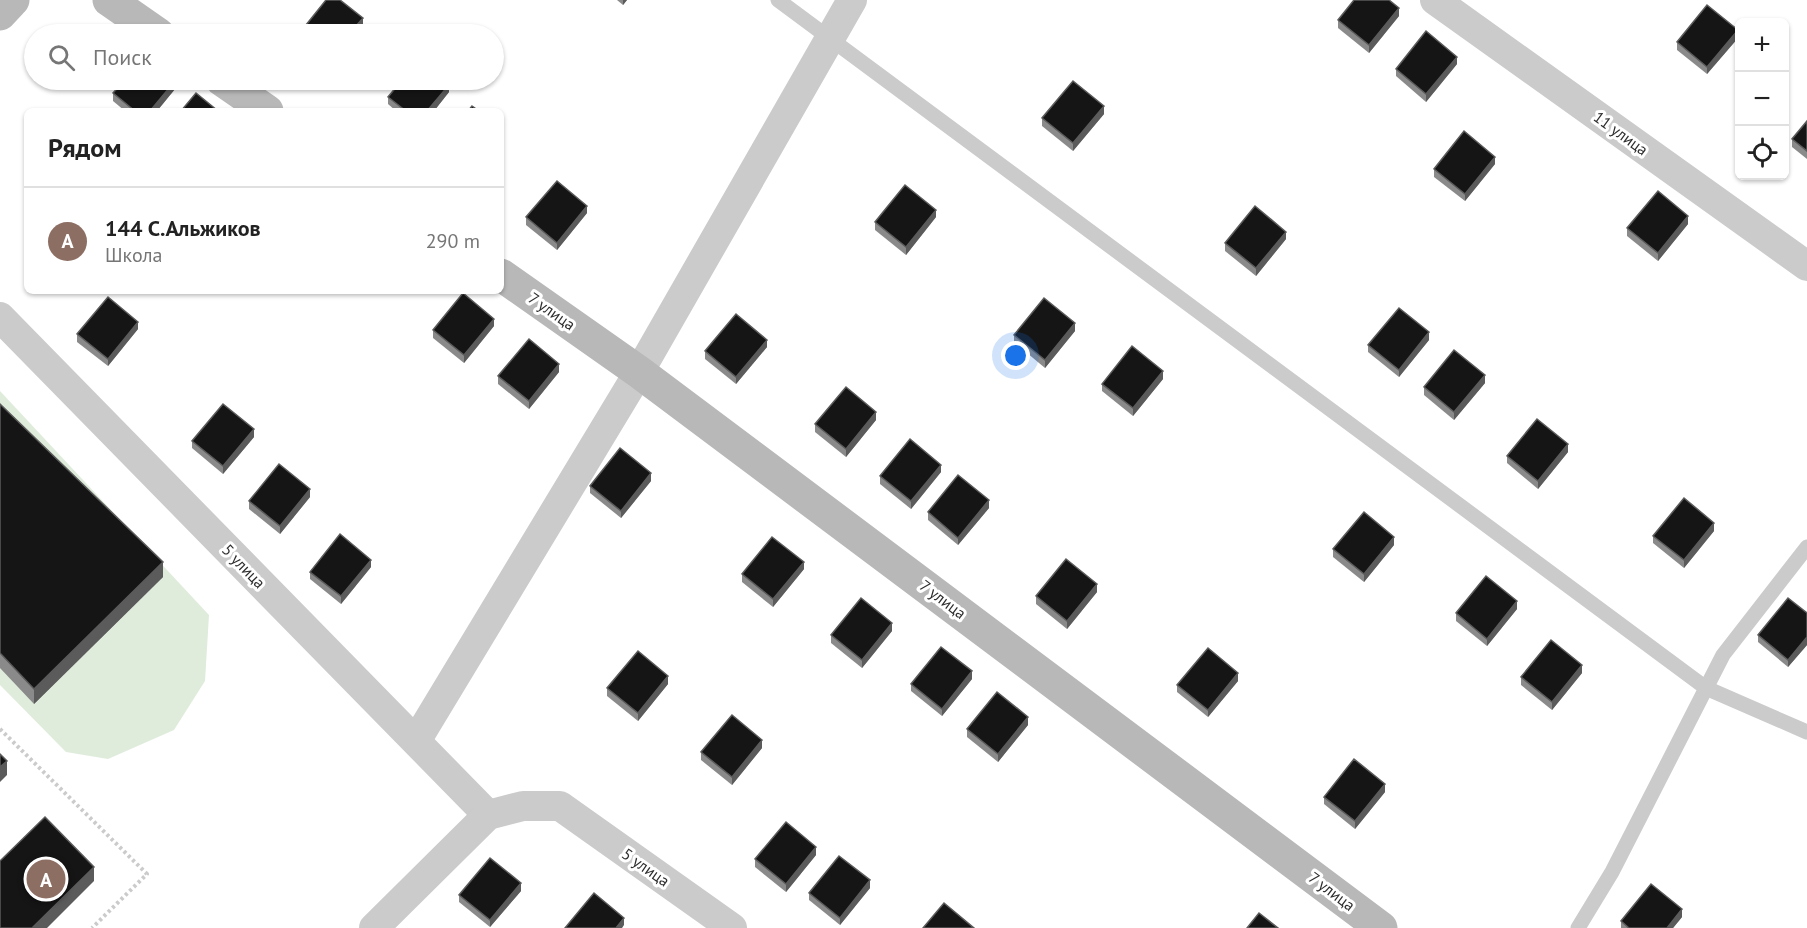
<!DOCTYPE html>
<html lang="ru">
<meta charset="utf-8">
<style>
:root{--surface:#fff;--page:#f2f2f2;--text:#222;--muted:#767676;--line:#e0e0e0;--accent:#7c3aed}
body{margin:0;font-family:"PT Sans",sans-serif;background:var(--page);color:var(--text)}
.controls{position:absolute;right:18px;top:18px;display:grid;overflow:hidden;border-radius:9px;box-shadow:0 2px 4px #0004}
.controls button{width:54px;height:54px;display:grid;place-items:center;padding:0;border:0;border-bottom:2px solid var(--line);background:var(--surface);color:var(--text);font:30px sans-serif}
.you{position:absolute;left:1016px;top:356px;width:21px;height:21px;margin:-15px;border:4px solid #fff;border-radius:50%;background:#1a73e8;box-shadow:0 0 0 9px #1a73e833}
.badge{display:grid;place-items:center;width:39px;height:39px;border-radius:50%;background:var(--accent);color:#fff;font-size:20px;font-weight:700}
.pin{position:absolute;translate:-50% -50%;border:3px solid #fff;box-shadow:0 2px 6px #0006}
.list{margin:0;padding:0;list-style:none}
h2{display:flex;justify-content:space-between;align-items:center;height:78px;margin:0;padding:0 24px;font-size:26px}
h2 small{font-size:20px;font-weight:400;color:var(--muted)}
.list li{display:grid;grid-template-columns:39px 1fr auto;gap:18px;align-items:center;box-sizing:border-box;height:108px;padding:0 24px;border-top:2px solid var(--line)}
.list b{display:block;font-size:22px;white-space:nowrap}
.list p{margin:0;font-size:20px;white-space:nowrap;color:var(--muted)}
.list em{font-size:20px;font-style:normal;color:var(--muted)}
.icon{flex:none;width:33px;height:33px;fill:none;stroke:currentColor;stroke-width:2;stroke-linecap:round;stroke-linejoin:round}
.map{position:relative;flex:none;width:1807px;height:928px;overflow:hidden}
.search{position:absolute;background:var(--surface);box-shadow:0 2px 4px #0004;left:24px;top:24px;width:480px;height:66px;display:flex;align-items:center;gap:15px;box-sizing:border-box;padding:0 21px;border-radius:33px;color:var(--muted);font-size:22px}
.panel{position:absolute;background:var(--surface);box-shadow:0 2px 4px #0004;left:24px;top:108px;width:480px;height:186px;border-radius:9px}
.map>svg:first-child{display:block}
</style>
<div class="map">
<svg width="1807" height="928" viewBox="0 0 1807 928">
<rect width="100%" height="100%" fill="#fff"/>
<!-- green -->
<path fill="#dfecdb" d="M0 391 209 615 205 681 174 730 108 759 66 752 0 685Z"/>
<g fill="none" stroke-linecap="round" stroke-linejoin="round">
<!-- path -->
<path stroke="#cbcbcb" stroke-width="4" stroke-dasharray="3 3" stroke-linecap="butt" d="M0 729 147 874 92 928"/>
<!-- lane -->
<g stroke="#cbcbcb" stroke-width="15">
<path d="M778 0 1706 688 1807 732"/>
<path d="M1578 928 1612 872 1723 655 1807 547"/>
</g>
<!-- street -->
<g stroke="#cbcbcb" stroke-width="30">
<path d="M1435 0 1807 266"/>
<path d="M0 317 488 815"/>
<path d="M416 741 639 372 852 0"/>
<path d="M374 928 488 815 523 806H560L732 928"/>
</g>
<!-- secondary -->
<g stroke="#b8b8b8" stroke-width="33">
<path d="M109 0 158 34"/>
<path d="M0 14 13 0"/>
<path d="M222 80 267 111"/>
<path d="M501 275 639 372 1381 928"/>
</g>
</g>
<!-- wall -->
<g fill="#8a8a8a">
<path d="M617 0H627L623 5Z"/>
<path d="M1399 16 1369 53 1338 28V20Z"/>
<path d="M1738 38 1707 74 1677 50V42Z"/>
<path d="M1457 64 1426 102 1396 76V69Z"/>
<path d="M175 89 157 111H125L113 101V93Z"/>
<path d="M449 92 434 111H396L388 104V97Z"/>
<path d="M1104 114 1073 151 1042 126V118Z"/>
<path d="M1807 121V159L1792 147V139Z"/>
<path d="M1495 164 1465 201 1434 177V169Z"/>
<path d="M587 213 557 250 526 225V217Z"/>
<path d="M936 217 906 255 875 230V222Z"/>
<path d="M1688 224 1658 261 1627 236V228Z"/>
<path d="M1286 239 1256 276 1225 251V243Z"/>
<path d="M494 326 464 363 433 338V330Z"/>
<path d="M138 329 108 366 77 342V334Z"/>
<path d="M1075 331 1045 368 1014 342V335Z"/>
<path d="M1429 340 1399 377 1368 352V345Z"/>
<path d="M767 347 736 384 705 359V351Z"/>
<path d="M559 372 529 409 498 384V376Z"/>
<path d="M1163 379 1133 416 1102 391V384Z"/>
<path d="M1485 383 1454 420 1424 395V387Z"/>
<path d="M0 404 163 577 34 704 0 668Z"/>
<path d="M876 420 846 457 815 432V424Z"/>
<path d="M254 437 223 474 192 448V441Z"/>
<path d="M1568 452 1538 489 1507 463V456Z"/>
<path d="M941 472 911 509 880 484V476Z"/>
<path d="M651 481 621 518 590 493V486Z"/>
<path d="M310 497 280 534 249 509V501Z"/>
<path d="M989 508 958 545 928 520V512Z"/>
<path d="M1714 531 1684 568 1653 543V536Z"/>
<path d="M1394 545 1364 582 1333 557V549Z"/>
<path d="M371 567 341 604 310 579V572Z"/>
<path d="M804 569 773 607 742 582V574Z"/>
<path d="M1097 592 1067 629 1036 604V596Z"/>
<path d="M1517 609 1487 646 1456 621V613Z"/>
<path d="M1807 613V645L1788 667 1758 642V635Z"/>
<path d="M892 631 862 668 831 643V635Z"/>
<path d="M1582 673 1552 710 1521 685V677Z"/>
<path d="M972 679 942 716 911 691V684Z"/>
<path d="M1238 681 1208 717 1177 692V685Z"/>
<path d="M668 684 638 721 607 696V688Z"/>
<path d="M1028 725 998 762 967 737V729Z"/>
<path d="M762 748 732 785 701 760V752Z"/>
<path d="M1385 792 1355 829 1324 804V797Z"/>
<path d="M816 855 786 892 755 867V859Z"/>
<path d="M870 888 840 925 809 900V893Z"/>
<path d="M521 891 490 927 459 902V895Z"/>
<path d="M1682 917 1673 928H1621V921Z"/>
</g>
<!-- shaded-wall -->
<g fill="#5b5b5b">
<path d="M623 0H627L623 5Z"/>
<path d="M1399 8V16L1369 53V45Z"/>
<path d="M363 18V26L355 34H349Z"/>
<path d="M1738 30V38L1707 74V67Z"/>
<path d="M1457 57V64L1426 102V94Z"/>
<path d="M175 81V89L157 111H150Z"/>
<path d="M449 85V92L434 111H427Z"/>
<path d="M1104 106V114L1073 151V143Z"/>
<path d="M503 131V138L501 141V133Z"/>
<path d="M1495 157V164L1465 201V194Z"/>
<path d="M587 206V213L557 250V243Z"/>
<path d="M936 210V217L906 255V247Z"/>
<path d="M1688 216V224L1658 261V253Z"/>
<path d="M1286 232V239L1256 276V268Z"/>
<path d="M494 319V326L464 363V355Z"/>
<path d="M138 322V329L108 366V359Z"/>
<path d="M1075 323V331L1045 368V360Z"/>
<path d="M1429 332V340L1399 377V370Z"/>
<path d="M767 340V347L736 384V377Z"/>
<path d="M559 364V372L529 409V401Z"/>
<path d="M1163 371V379L1133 416V408Z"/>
<path d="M1485 375V383L1454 420V412Z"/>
<path d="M876 412V420L846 457V449Z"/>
<path d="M254 429V437L223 474V466Z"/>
<path d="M1568 444V452L1538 489V481Z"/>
<path d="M941 465V472L911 509V501Z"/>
<path d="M651 473V481L621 518V511Z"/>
<path d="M310 489V497L280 534V526Z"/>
<path d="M989 500V508L958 545V538Z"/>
<path d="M1714 523V531L1684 568V560Z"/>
<path d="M1394 537V545L1364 582V574Z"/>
<path d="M371 560V567L341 604V596Z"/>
<path d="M163 562V577L34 704V689Z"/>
<path d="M804 562V569L773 607V599Z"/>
<path d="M1097 584V592L1067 629V621Z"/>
<path d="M1517 601V609L1487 646V639Z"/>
<path d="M892 623V631L862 668V660Z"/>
<path d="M1807 637V645L1788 667V660Z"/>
<path d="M1582 665V673L1552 710V702Z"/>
<path d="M972 671V679L942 716V709Z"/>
<path d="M1238 673V681L1208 717V710Z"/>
<path d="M668 676V684L638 721V713Z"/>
<path d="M1028 717V725L998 762V754Z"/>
<path d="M762 740V748L732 785V777Z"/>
<path d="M7 761V775L0 782V767Z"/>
<path d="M1385 784V792L1355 829V821Z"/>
<path d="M816 847V855L786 892V884Z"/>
<path d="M94 867V881L47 928H32Z"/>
<path d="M870 880V888L840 925V918Z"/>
<path d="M521 883V891L490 927V920Z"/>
<path d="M1682 909V917L1673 928H1667Z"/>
<path d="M624 918V925L622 928H616Z"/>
</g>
<!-- building -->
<g fill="#151515" stroke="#5b5b5b" stroke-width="1.5">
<path d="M326 0H340L363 18 349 34H307L302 30Z"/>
<path d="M1354 0H1389L1399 8 1369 45 1338 20Z"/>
<path d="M1707 5 1738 30 1707 67 1677 42Z"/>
<path d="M1426 31 1457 57 1426 94 1396 69Z"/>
<path d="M125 80H172L175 81 150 111H135L113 93Z"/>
<path d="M402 80H443L449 85 427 111H406L388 97Z"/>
<path d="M1073 81 1104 106 1073 143 1042 118Z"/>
<path d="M196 93 218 111H181Z"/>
<path d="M472 106 479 111H468Z"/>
<path d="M1807 121V151L1792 139Z"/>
<path d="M1464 131 1495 157 1465 194 1434 169Z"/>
<path d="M557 181 587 206 557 243 526 217Z"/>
<path d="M905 185 936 210 906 247 875 222Z"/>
<path d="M1658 191 1688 216 1658 253 1627 228Z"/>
<path d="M1255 206 1286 232 1256 268 1225 243Z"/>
<path d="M463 293 494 319 464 355 433 330Z"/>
<path d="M108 297 138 322 108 359 77 334Z"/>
<path d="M1044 298 1075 323 1045 360 1014 335Z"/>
<path d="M1399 308 1429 332 1399 370 1368 345Z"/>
<path d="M736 314 767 340 736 377 705 351Z"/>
<path d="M529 339 559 364 529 401 498 376Z"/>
<path d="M1132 346 1163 371 1133 408 1102 384Z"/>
<path d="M1454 350 1485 375 1454 412 1424 387Z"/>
<path d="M846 387 876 412 846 449 815 424Z"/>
<path d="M0 404 163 562 34 689 0 653Z"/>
<path d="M223 404 254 429 223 466 192 441Z"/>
<path d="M1537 419 1568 444 1538 481 1507 456Z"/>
<path d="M910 439 941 465 911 501 880 476Z"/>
<path d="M620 448 651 473 621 511 590 486Z"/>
<path d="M279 464 310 489 280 526 249 501Z"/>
<path d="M958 475 989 500 958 538 928 512Z"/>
<path d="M1684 498 1714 523 1684 560 1653 536Z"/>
<path d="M1364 512 1394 537 1364 574 1333 549Z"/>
<path d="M340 534 371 560 341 596 310 572Z"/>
<path d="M772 537 804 562 773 599 742 574Z"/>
<path d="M1066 559 1097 584 1067 621 1036 596Z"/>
<path d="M1486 576 1517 601 1487 639 1456 613Z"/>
<path d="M861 598 892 623 862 660 831 635Z"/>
<path d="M1788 598 1807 613V637L1788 660 1758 635Z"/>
<path d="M1551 640 1582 665 1552 702 1521 677Z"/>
<path d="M941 647 972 671 942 709 911 684Z"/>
<path d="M1208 648 1238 673 1208 710 1177 685Z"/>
<path d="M638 651 668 676 638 713 607 688Z"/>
<path d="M997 692 1028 717 998 754 967 729Z"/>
<path d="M732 715 762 740 732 777 701 752Z"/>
<path d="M0 754 7 761 0 767Z"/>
<path d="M1354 759 1385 784 1355 821 1324 797Z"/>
<path d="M45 817 94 867 32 928H0V861Z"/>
<path d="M786 822 816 847 786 884 755 859Z"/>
<path d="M839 856 870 880 840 918 809 893Z"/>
<path d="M490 858 521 883 490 920 459 895Z"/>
<path d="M1651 884 1682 909 1667 928H1629L1621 921Z"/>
<path d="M594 893 624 918 616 928H565Z"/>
<path d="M944 903 974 928H923Z"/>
<path d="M1259 913 1278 928H1247Z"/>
</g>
<g text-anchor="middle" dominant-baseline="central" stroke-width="6" stroke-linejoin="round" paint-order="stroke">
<!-- street labels -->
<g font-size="16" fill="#2e2e2e" stroke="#fff">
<text transform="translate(1621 133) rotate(36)">11 улица</text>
<text transform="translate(552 311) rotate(35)">7 улица</text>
<text transform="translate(244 566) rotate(46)">5 улица</text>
<text transform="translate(943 599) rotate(37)">7 улица</text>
<text transform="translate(646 867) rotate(35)">5 улица</text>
<text transform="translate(1332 891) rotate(37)">7 улица</text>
</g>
</g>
</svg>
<div class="controls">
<button>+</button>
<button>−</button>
<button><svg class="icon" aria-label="locate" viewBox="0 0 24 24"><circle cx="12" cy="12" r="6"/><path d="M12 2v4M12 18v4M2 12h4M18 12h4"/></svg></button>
</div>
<div class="you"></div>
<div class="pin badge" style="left:46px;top:879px;background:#8d6e63">A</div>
<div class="search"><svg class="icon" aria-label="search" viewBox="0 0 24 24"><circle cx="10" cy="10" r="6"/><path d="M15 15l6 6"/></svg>Поиск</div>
<section class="panel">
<h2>Рядом<small></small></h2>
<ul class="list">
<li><span class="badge" style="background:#8d6e63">A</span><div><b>144 С.Альжиков</b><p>Школа</p></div><em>290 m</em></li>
</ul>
</section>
</div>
